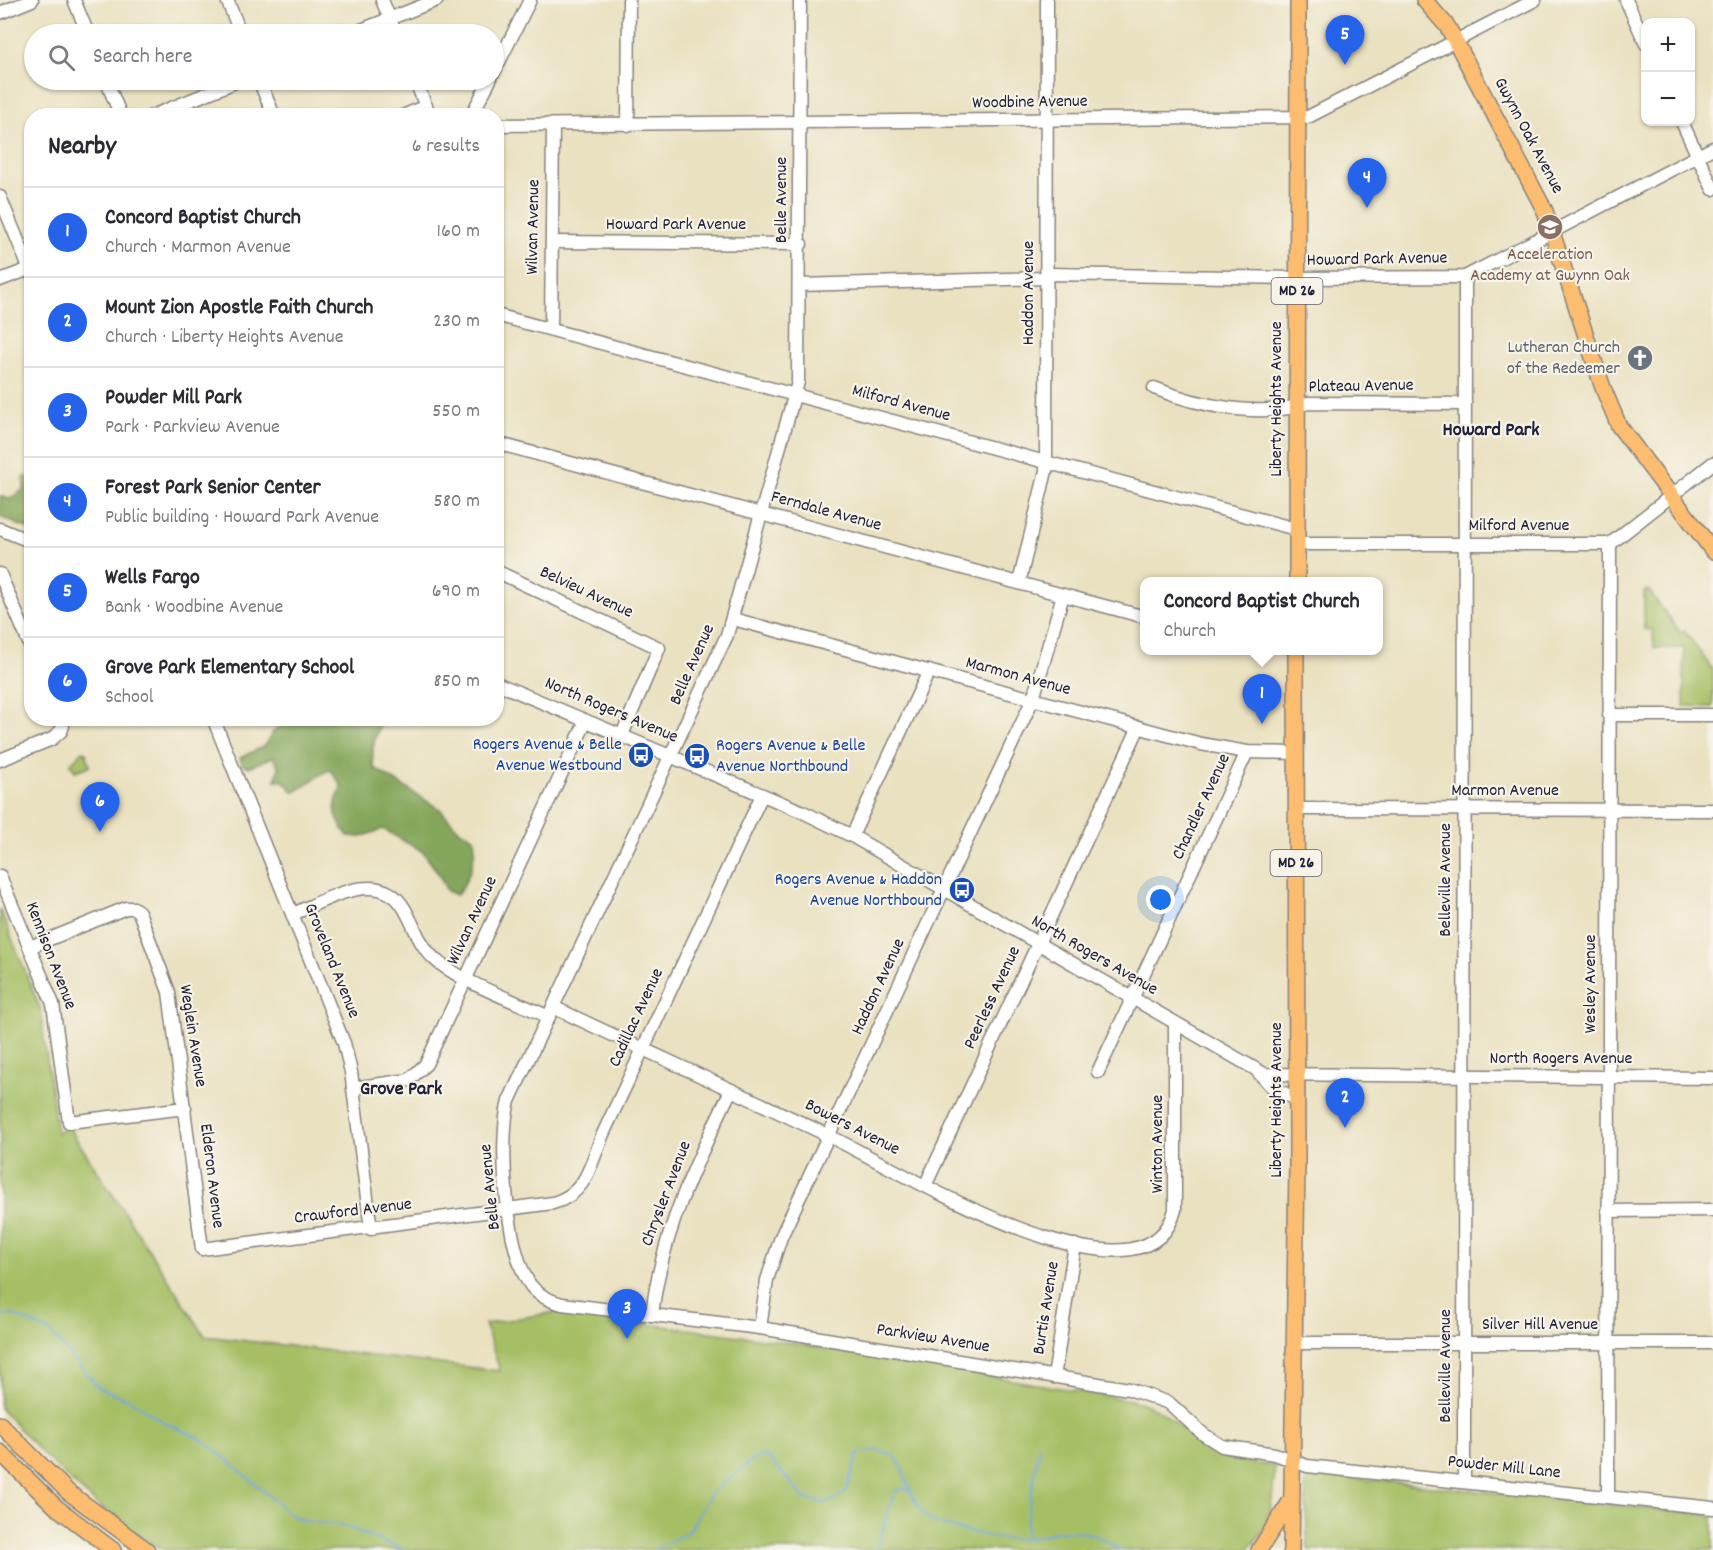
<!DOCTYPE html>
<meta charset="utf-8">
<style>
:root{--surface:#fff;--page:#f2f2f3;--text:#2b2b33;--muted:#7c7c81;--line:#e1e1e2;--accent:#2563eb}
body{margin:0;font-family:Dekko,sans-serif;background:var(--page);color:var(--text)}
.controls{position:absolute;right:18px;top:18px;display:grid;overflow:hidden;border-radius:12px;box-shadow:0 2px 4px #0004}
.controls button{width:54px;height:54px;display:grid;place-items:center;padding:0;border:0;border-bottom:2px solid var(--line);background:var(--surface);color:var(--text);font:30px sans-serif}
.you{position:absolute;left:1161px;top:900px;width:21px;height:21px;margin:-15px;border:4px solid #fff;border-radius:50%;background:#1a73e8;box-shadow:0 0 0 9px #1a73e833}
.badge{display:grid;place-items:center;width:39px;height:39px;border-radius:50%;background:var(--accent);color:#fff;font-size:20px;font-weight:700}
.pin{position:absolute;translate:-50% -50px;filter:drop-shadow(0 2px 3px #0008)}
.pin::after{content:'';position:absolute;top:32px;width:21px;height:18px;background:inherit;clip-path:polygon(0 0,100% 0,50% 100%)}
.popup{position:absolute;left:1140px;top:577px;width:243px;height:78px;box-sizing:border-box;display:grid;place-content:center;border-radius:12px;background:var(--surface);filter:drop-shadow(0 2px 4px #0005);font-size:20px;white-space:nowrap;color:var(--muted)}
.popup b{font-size:22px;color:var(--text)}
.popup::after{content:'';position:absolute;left:50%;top:100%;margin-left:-12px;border:12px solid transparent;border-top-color:var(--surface)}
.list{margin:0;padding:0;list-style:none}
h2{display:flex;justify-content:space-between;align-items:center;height:78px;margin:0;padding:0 24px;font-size:26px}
h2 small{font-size:20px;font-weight:400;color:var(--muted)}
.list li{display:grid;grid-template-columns:39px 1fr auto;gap:18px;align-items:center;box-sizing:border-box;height:90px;padding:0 24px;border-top:2px solid var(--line)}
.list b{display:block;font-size:22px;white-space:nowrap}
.list p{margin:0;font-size:20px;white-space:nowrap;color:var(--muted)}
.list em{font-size:20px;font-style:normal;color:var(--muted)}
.icon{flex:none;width:33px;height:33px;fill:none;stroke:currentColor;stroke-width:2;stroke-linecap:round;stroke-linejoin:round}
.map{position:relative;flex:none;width:1713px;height:1550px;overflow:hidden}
.search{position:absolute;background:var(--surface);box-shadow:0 2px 4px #0004;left:24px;top:24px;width:480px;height:66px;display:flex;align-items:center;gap:15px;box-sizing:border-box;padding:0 21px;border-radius:33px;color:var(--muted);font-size:22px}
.panel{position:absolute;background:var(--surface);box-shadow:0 2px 4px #0004;left:24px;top:108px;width:480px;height:618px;border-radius:24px}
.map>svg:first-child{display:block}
</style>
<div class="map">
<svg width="1713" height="1550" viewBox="0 0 1713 1550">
<rect width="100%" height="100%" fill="#f7f3e8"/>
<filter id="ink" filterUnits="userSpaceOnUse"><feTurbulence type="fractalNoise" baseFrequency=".0167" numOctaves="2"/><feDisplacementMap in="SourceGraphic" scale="12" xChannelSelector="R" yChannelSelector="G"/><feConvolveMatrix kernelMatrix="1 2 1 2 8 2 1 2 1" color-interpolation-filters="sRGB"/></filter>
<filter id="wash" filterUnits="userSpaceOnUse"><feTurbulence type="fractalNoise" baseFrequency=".008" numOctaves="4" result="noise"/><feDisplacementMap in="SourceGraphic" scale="24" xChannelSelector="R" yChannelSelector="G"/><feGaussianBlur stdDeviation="1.35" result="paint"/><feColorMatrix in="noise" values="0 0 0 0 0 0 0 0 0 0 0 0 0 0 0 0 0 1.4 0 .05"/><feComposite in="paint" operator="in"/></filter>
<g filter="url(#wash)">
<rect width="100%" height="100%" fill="#eae1c0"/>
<!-- green -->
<g fill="#a6bf65" stroke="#647050" stroke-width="1.5">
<path d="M1648 590 1681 633 1684 630 1713 670V707L1684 706V648H1654L1653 630 1644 629V592Z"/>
<path d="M83 751 86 752 90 766 75 771 70 764Z"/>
<path d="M0 909 40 1008 57 1133 68 1126 205 1336 500 1371 485 1324 556 1312 786 1342 1131 1400C1175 1411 1175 1428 1207 1450 1226 1462 1253 1463 1275 1466 1272 1499 1273 1527 1247 1550H164C101 1516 48 1461 0 1408Z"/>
<path d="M1313 1474 1713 1515V1550H1308L1305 1485 1308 1476Z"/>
</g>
<!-- forest -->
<g fill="#84a65a" stroke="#53644a" stroke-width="1.5">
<path d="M26 476 31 482V530L0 517V496L9 499 24 489 23 478Z"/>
<path d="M298 718 383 719C375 734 370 751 374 768L440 809 459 830 474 837C477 857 469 879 457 895L447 891 438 873 423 852 383 829 361 837 348 836C334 818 331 807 342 787L331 770C321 771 306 787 294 792L283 781 275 780 279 768 273 757 249 767 242 765 240 758 266 745C273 728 280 724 298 718Z"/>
</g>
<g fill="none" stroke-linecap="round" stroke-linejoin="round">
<!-- stream -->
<g stroke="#6da6dd" stroke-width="2">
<path d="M0 1316 13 1315 49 1331 100 1389 129 1399 165 1423 199 1438 222 1455 292 1516 305 1521 342 1525 404 1550"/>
<path d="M1028 1539 1025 1531 1039 1447"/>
<path d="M655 1550 689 1531 711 1493 754 1459 762 1456 769 1458 805 1499 825 1503 835 1500 845 1493 859 1453 876 1450 894 1455C910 1476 907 1499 928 1518 939 1528 1011 1542 1025 1539 1041 1537 1054 1530 1070 1531 1089 1531 1105 1540 1121 1550"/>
<path d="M876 1550 895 1491 904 1488 908 1491"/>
</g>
</g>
</g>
<g filter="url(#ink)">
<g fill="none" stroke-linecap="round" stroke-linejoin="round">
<!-- minor casing -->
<g stroke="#86827e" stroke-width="15">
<g id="minor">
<path d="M74 0 88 34"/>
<path d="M227 0 241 34"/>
<path d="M382 0 396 34"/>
<path d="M800 0 798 382 727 635 509 1101C498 1141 506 1253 531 1286 539 1296 550 1301 562 1304L760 1328 1129 1389 1169 1403 1203 1434 1222 1446 1275 1454 1307 1466 1713 1508"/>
<path d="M1626 0 1646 44"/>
<path d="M0 13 32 0"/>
<path d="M351 34 437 0"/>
<path d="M494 72 530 0"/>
<path d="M106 80 121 116"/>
<path d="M259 80 274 116"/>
<path d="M415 80 430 116"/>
<path d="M152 116 240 80"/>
<path d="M403 116 426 106"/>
<path d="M471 116 490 80"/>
<path d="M1682 122 1713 189"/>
<path d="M496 125 1308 117 1535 0"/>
<path d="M628 125 629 0"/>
<path d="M0 197 32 275"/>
<path d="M552 242 801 244"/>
<path d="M1047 274 1297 278 1465 277 1713 148"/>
<path d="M0 280 32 268"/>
<path d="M799 285 1047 278"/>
<path d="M496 315 1296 529"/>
<path d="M551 329 553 126"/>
<path d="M1154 388C1198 406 1261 419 1308 403L1465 404"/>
<path d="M496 443 1145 617"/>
<path d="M0 529 32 542"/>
<path d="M1297 544H1610L1713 463"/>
<path d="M496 571 659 648 622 735"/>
<path d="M0 574 32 650"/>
<path d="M1019 583 1046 471 1047 0"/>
<path d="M733 619 1201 744 1247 752 1297 753"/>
<path d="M496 683 803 812 852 836 1264 1074 1713 1078"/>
<path d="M1609 715H1713"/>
<path d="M213 718 344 1043 351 1072 371 1229"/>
<path d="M0 760 52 739 61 731 63 726 60 718"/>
<path d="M1296 809 1713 810"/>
<path d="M852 836 929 671"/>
<path d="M0 876 53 1004 69 1122 185 1108"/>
<path d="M293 914C325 901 379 866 404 908 416 928 419 947 438 962 468 985 515 1001 549 1017"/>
<path d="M30 947 126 908H134L139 912 169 992 202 1249 553 1203C588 1193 590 1164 603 1134L762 795"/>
<path d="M553 1007C644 1050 735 1091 825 1134 884 1161 1145 1325 1175 1210V1024"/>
<path d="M1098 1072 1247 752"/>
<path d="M1258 1072 1271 1086 1297 1100"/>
<path d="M353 1088 409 1080 426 1064 586 721"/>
<path d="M925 1186 1139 727"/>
<path d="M1608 1211 1713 1210"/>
<path d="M652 1315C661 1234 696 1162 731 1090"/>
<path d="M760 1328 767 1280 781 1237 1033 699 1063 595"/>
<path d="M1295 1343H1713"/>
<path d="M1054 1377 1075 1245"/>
<path d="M1464 1482 1465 277"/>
<path d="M1608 1497 1610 544"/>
</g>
</g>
<!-- major casing -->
<g stroke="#86827e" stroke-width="18">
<g id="major">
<path d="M1424 0 1447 26 1456 42 1545 211 1603 388 1619 426 1713 551"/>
<path d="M1297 582 1298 0"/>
<path d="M0 1424 68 1492 147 1550"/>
<path d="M0 1452 56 1507 113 1550"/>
<path d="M1259 1550 1290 1502"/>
<path d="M1291 1550 1297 1166 1296 650"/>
</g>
</g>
<!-- minor -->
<use href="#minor" stroke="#fff" stroke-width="12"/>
<!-- major -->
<use href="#major" stroke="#fcbd6f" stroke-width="15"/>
</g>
</g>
<!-- icons -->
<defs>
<g id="school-disc" transform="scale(1.35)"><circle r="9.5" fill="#8d6e63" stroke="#f7f3e8"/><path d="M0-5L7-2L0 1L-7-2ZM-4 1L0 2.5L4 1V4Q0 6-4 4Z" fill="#fff"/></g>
<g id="church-disc" transform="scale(1.35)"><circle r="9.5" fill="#6b7280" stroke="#f7f3e8"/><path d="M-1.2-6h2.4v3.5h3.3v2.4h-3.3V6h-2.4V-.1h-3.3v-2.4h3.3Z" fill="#fff"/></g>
<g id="bus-disc" transform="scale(1.35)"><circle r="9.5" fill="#1a4fb4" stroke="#f7f3e8"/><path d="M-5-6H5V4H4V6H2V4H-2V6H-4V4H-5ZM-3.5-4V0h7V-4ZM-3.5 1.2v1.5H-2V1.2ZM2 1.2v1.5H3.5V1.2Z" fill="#fff"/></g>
</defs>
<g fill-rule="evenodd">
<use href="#school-disc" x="1550" y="227"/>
<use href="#church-disc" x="1640" y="358"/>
<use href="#bus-disc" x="641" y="755"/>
<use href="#bus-disc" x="697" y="756"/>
<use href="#bus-disc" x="962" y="890"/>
</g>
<g text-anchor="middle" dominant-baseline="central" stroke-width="4.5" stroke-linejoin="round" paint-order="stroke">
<!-- shield labels -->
<g fill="#f7f3e8" stroke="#62616f" stroke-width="1.5">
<rect x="1271.5" y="278" width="51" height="26" rx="4.5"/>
<rect x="1270.5" y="850" width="51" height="26" rx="4.5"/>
</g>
<g font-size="16" font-weight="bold" fill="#22223b">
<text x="1297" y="291">MD 26</text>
<text x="1296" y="863">MD 26</text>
</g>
<!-- street labels -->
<g font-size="18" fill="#22223b" stroke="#f7f3e8">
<text transform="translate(1030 103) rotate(-1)">Woodbine Avenue</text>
<text transform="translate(1528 136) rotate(62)">Gwynn Oak Avenue</text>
<text transform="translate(782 200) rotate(-90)">Belle Avenue</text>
<text x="676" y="225">Howard Park Avenue</text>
<text transform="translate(534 227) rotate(-89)">Wilvan Avenue</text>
<text transform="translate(1377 260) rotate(-1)">Howard Park Avenue</text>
<text transform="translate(1029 293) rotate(-90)">Haddon Avenue</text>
<text transform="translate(1361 387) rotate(-1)">Plateau Avenue</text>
<text transform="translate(1277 399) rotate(-90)">Liberty Heights Avenue</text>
<text transform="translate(901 404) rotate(15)">Milford Avenue</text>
<text transform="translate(826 512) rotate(15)">Ferndale Avenue</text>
<text x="1519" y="526">Milford Avenue</text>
<text transform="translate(586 593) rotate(25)">Belvieu Avenue</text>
<text transform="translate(693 665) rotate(-66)">Belle Avenue</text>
<text transform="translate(1018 677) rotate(15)">Marmon Avenue</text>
<text transform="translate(611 711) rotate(23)">North Rogers Avenue</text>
<text x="1505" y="791">Marmon Avenue</text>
<text transform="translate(1202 807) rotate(-65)">Chandler Avenue</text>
<text transform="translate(1446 880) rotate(-90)">Belleville Avenue</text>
<text transform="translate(473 921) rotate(-65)">Wilvan Avenue</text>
<text transform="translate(50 956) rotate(69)">Kennison Avenue</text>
<text transform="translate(1094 956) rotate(30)">North Rogers Avenue</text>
<text transform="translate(331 961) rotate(68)">Groveland Avenue</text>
<text transform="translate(1591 984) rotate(-90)">Wesley Avenue</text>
<text transform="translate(879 987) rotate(-65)">Haddon Avenue</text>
<text transform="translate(993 998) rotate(-65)">Peerless Avenue</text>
<text transform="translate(637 1018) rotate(-65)">Cadillac Avenue</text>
<text transform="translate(192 1036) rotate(81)">Weglein Avenue</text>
<text x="1561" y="1059">North Rogers Avenue</text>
<text transform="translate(1277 1100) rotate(-90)">Liberty Heights Avenue</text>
<text transform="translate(852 1128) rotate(27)">Bowers Avenue</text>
<text transform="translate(1158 1144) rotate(-90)">Winton Avenue</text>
<text transform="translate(211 1176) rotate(83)">Elderon Avenue</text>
<text transform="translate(491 1187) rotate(-96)">Belle Avenue</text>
<text transform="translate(667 1194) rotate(-69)">Chrysler Avenue</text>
<text transform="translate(353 1212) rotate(-7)">Crawford Avenue</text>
<text transform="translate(1047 1308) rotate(-81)">Burtis Avenue</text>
<text x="1540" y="1325">Silver Hill Avenue</text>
<text transform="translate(933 1339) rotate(9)">Parkview Avenue</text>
<text transform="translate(1446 1366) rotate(-90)">Belleville Avenue</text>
<text transform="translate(1504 1468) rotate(6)">Powder Mill Lane</text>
</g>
<!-- education labels -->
<g font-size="18" fill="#785e54" stroke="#f7f3e8">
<text x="1550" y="255">Acceleration<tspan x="1550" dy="21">Academy at Gwynn Oak</tspan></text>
</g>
<!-- worship labels -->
<g font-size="18" fill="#5b616d" stroke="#f7f3e8" text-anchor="end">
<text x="1620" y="348">Lutheran Church<tspan x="1620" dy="21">of the Redeemer</tspan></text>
</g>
<!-- transit labels -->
<g font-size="18" fill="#164399" stroke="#f7f3e8" text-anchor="end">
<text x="622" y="745">Rogers Avenue &amp; Belle<tspan x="622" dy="21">Avenue Westbound</tspan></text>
<text x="716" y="746" text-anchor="start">Rogers Avenue &amp; Belle<tspan x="716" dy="21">Avenue Northbound</tspan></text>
<text x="942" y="880">Rogers Avenue &amp; Haddon<tspan x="942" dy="21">Avenue Northbound</tspan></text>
</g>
<!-- neighbourhood labels -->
<g font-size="20" font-weight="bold" fill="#22223b" stroke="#f7f3e8">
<text x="1491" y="431">Howard Park</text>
<text x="401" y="1090">Grove Park</text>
</g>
</g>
</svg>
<div class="controls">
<button>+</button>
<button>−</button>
</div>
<div class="you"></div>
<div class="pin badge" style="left:1262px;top:724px">1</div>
<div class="popup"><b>Concord Baptist Church</b>Church</div>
<div class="pin badge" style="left:1345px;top:1128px">2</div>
<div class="pin badge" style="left:627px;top:1339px">3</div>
<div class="pin badge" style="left:1367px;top:208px">4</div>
<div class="pin badge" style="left:1345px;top:65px">5</div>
<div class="pin badge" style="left:100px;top:832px">6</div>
<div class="search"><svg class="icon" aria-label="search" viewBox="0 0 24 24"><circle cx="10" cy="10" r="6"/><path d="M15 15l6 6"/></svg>Search here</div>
<section class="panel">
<h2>Nearby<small>6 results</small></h2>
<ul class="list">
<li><span class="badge">1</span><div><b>Concord Baptist Church</b><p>Church · Marmon Avenue</p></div><em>160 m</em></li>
<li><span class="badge">2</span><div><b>Mount Zion Apostle Faith Church</b><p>Church · Liberty Heights Avenue</p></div><em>230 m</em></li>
<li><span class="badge">3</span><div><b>Powder Mill Park</b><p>Park · Parkview Avenue</p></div><em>550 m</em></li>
<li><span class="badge">4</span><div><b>Forest Park Senior Center</b><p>Public building · Howard Park Avenue</p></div><em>580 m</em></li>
<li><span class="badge">5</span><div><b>Wells Fargo</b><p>Bank · Woodbine Avenue</p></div><em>690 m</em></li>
<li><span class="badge">6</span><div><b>Grove Park Elementary School</b><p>School</p></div><em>850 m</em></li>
</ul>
</section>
</div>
